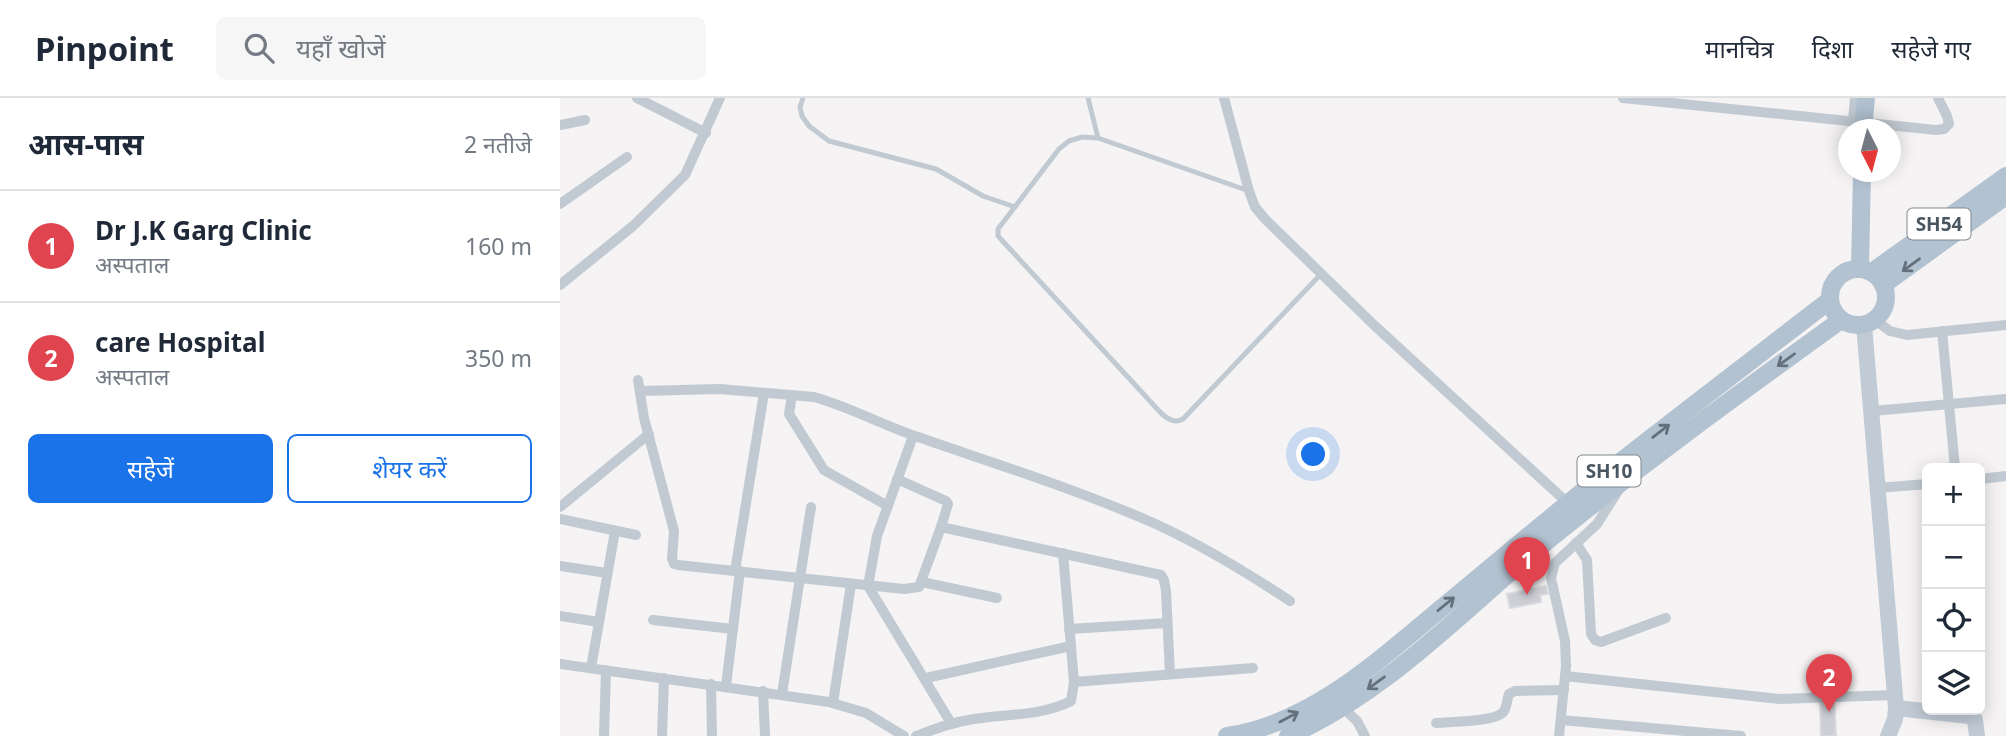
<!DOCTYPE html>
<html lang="hi">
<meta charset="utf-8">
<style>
:root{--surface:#fff;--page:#f6f6f7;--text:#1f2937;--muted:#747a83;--line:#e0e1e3;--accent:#1a73e8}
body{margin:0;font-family:"Noto Sans","Noto Sans Devanagari",sans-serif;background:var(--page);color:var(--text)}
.controls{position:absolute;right:21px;bottom:21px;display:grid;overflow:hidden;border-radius:10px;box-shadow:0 4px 18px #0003}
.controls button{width:63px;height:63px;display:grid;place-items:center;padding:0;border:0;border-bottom:2px solid var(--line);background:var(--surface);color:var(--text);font:35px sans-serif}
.compass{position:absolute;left:1278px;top:21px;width:63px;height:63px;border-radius:50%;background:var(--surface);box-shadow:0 4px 18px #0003;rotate:174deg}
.you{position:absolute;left:754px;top:357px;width:24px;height:24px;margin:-18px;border:5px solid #fff;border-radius:50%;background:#1a73e8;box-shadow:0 0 0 10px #1a73e833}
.badge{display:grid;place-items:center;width:46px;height:46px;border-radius:50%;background:var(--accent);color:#fff;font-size:23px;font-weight:700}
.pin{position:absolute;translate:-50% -58px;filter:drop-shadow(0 2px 4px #0008)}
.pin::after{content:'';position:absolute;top:37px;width:24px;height:21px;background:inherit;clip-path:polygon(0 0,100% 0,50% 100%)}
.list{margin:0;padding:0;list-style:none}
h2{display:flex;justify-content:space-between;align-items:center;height:91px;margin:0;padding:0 28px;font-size:30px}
h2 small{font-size:23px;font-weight:400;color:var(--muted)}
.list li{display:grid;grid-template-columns:46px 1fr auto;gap:21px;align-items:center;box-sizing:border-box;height:112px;padding:0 28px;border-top:2px solid var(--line)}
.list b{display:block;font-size:26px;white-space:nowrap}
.list p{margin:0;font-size:23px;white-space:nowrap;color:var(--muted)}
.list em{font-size:23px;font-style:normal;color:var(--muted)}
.actions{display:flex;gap:14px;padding:21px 28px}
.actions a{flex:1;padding:16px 0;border:2px solid var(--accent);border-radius:10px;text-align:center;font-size:24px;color:var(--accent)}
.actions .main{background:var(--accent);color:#fff}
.icon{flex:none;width:38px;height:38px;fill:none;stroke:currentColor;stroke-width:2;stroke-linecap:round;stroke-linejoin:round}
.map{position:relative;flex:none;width:1446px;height:638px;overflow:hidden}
header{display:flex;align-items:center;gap:42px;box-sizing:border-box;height:98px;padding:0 35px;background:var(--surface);border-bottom:2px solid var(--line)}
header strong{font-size:33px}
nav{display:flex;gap:38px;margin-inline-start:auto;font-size:24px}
.search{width:490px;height:63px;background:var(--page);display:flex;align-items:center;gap:18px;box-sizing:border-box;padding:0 24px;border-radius:10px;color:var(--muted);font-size:26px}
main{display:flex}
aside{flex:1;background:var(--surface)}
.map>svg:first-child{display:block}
</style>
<header>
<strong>Pinpoint</strong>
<div class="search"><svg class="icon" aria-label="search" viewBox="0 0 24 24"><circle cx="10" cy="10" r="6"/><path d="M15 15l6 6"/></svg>यहाँ खोजें</div>
<nav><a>मानचित्र</a><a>दिशा</a><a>सहेजे गए</a></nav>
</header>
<main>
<aside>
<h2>आस-पास<small>2 नतीजे</small></h2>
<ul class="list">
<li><span class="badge" style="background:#e0444e">1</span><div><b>Dr J.K Garg Clinic</b><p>अस्पताल</p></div><em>160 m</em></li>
<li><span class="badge" style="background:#e0444e">2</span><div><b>care Hospital</b><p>अस्पताल</p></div><em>350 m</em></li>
</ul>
<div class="actions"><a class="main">सहेजें</a><a>शेयर करें</a></div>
</aside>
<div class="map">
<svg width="1446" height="638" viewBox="0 0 1446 638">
<rect width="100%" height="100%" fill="#f5f3f3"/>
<!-- building -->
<g fill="#cdcfd5" stroke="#d7d9de" stroke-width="2">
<path d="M986 488 988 496 980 497 981 504 950 510 947 496Z"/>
<path d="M1274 601 1276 638H1261L1260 602Z"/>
</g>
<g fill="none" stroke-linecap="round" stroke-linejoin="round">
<!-- service -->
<g stroke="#c1cad2" stroke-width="5">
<path d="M243 0 240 9 242 18 249 28 269 43 376 71 423 98 455 109"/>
<path d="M528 0 538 40"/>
<path d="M689 93 538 40 522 39 509 43 499 51 438 131V138L589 302C598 311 609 329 623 321L761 176"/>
</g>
<!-- minor -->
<g stroke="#c1cad2" stroke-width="10">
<path d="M77 0 146 35"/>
<path d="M664 0 689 93 695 109 706 122 814 227 1012 409"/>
<path d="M1063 0 1376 32 1384 31 1389 26 1387 18 1378 0"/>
<path d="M1293 23 1295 0"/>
<path d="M0 27 25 22"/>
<path d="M0 106 67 59"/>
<path d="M0 187 73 128 125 77 160 0"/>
<path d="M1315 222 1330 233 1347 237 1446 227"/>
<path d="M1382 233 1395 370"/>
<path d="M78 282 84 320 114 433 112 461 114 466 118 467 344 491 359 489 381 429 388 406 386 403 337 381"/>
<path d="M80 293 160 291 254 299C290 309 322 327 358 339 433 365 509 389 582 420 634 442 683 472 730 503"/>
<path d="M232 297 229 316 264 372 328 408"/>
<path d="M1313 313 1446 301"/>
<path d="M353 338 317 438 308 488 391 625"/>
<path d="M1420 381 1446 378"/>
<path d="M1318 390 1367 386"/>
<path d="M0 409 89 336"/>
<path d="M0 421 76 437"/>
<path d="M381 429 601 477 604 482 606 493 610 576"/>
<path d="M1016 445 1027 462 1031 536 1035 542 1041 544 1106 520"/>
<path d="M0 468 47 475"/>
<path d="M175 473 204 295"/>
<path d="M362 484 437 500"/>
<path d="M0 518 39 524"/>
<path d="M93 522 173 531"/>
<path d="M509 531 607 525"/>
<path d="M0 566 269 604 306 615 344 638"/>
<path d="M31 570 55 433"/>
<path d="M1005 578 1220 601 1335 597"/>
<path d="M366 580 511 548"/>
<path d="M514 584 693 570"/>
<path d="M151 586 152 638"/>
<path d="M166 588 180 473"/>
<path d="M203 593 205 638"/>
<path d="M222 596 251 409"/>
<path d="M273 605 291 486"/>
<path d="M782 609 797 623 805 638"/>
<path d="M1001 622 1181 638"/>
<path d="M876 625C890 624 938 624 944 613 947 608 947 601 949 596L955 593 1004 592"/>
<path d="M44 638 46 572"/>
<path d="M102 638 104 580"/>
<path d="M356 638C375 631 393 624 414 621 445 616 482 618 511 603L514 584 503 455"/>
<path d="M999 638 1006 568 1005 543 991 480 995 465 1037 426 1058 393"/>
</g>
<!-- secondary -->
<g stroke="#c1cbd6" stroke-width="16">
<path d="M1304 227 1336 610 1335 621 1328 638"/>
<path d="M1336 610 1409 618 1415 622 1417 638"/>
</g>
<!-- primary -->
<g stroke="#b3c2d1" stroke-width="18">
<path d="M1303 32 1306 0"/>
<path d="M1300 171 1302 74"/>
<circle cx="1298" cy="199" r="28"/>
<path d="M1312 174 1446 78"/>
<path d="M1323 187 1446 98"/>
<path d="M667 638C751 626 820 561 883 509 929 471 975 432 1022 394 1104 329 1187 266 1270 202"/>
<path d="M728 638C825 596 901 514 981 448 1078 369 1180 295 1281 222"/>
</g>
</g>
<!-- one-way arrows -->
<defs><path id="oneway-shaft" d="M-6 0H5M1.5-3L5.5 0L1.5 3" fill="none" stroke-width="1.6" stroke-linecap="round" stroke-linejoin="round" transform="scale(1.75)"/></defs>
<g stroke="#64717d">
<use href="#oneway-shaft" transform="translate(1351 167) rotate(144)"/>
<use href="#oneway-shaft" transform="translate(1226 262) rotate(144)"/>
<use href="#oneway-shaft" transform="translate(1101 333) rotate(-38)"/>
<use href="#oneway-shaft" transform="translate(886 506) rotate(-39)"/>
<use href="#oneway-shaft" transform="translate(816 585) rotate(144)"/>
<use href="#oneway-shaft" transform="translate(729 619) rotate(-28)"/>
</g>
<g text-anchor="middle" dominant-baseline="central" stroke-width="7" stroke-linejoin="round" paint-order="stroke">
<!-- shield labels -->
<g fill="#fff" stroke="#808990" stroke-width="2">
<rect x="1347.5" y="110.5" width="63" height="31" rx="5"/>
<rect x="1017.5" y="357.5" width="63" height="31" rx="5"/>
</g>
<g font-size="19" font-weight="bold" fill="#4a5661">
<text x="1379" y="126">SH54</text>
<text x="1049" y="373">SH10</text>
</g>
</g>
</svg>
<div class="controls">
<button>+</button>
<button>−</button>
<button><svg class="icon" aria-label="locate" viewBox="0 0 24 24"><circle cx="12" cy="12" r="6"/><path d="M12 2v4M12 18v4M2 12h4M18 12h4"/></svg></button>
<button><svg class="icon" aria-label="layers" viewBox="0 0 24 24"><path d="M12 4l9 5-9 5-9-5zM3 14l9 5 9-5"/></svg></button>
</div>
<svg class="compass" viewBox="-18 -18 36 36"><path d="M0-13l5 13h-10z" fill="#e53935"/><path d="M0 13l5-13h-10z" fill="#747a83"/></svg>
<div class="you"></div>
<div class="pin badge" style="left:967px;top:497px;background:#e0444e">1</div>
<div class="pin badge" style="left:1269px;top:614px;background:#e0444e">2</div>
</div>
</main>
